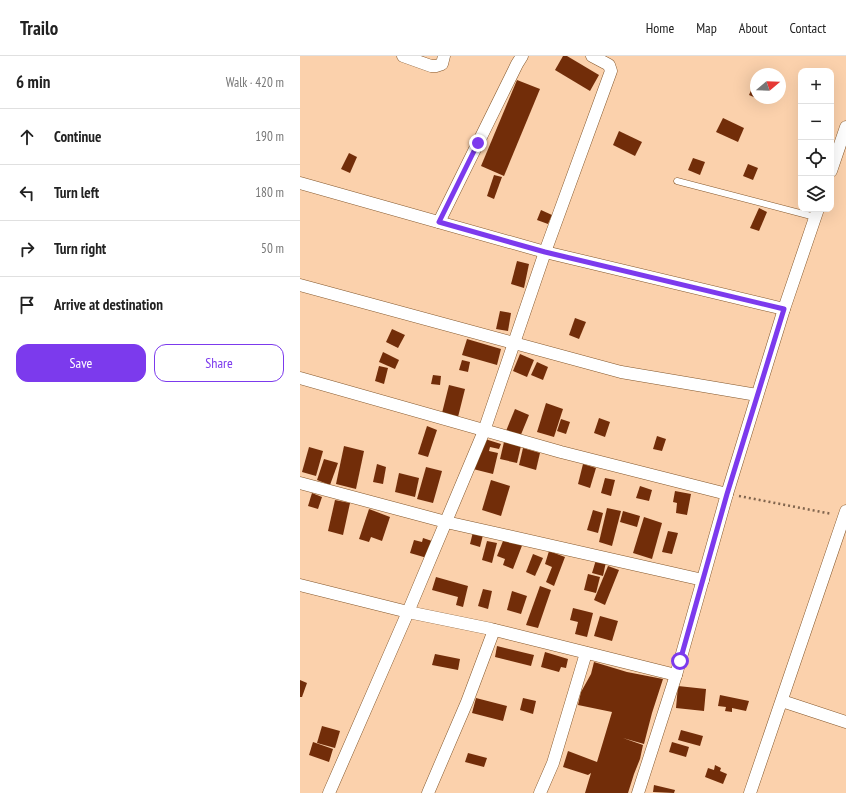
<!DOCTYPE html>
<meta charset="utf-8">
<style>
:root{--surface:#fff;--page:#f6f6f6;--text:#222;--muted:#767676;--line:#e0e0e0;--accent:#7c3aed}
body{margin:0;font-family:"PT Sans Narrow",sans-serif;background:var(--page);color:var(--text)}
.controls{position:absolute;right:12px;top:12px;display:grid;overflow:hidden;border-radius:8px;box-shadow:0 4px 16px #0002}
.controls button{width:36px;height:36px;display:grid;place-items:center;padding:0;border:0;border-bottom:1px solid var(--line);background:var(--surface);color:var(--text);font:20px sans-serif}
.compass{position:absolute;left:450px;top:12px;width:36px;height:36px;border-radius:50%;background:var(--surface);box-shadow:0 4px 16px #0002;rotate:71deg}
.stop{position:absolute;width:12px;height:12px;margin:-9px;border:3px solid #7c3aed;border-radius:50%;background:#fff}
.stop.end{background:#7c3aed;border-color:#fff;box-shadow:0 1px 4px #0008}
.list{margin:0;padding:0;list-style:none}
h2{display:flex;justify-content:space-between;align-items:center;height:52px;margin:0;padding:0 16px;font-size:17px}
h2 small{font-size:13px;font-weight:400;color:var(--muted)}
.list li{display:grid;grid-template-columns:26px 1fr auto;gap:12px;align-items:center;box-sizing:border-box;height:56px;padding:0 16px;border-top:1px solid var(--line)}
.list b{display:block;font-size:15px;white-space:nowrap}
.list em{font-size:13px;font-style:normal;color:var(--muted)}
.actions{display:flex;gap:8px;padding:12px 16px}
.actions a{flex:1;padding:9px 0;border:1px solid var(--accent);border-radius:12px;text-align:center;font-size:14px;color:var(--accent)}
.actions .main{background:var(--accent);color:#fff}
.icon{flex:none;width:22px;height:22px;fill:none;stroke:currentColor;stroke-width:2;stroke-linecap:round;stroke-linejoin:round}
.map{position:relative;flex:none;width:546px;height:737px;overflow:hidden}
header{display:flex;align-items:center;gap:24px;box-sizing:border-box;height:56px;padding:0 20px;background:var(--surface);border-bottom:1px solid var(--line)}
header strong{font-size:19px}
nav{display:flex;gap:22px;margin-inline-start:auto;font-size:14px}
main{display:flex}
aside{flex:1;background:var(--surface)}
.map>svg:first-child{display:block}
</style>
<header>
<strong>Trailo</strong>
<nav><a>Home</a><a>Map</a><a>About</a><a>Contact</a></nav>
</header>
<main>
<aside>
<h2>6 min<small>Walk · 420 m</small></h2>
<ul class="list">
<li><svg class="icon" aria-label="ahead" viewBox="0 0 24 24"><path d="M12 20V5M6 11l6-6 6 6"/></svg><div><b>Continue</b></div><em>190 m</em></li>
<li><svg class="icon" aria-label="left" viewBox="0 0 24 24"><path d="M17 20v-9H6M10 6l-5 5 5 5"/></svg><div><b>Turn left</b></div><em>180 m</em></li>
<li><svg class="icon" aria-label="right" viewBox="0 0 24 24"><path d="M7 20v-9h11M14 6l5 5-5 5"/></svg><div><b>Turn right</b></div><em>50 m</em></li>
<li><svg class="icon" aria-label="arrive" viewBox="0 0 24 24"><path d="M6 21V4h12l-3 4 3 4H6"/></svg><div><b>Arrive at destination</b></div></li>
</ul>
<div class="actions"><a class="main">Save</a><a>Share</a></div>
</aside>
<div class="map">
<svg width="546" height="737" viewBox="0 0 546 737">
<rect width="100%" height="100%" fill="#fbd1ac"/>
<!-- building -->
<g fill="#722d09">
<path d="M263 0H267L299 19 290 35 255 14Z"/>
<path d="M456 23V42L449 39Z"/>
<path d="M217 24 240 33 204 120 181 110Z"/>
<path d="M423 62 444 72 438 86 416 76Z"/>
<path d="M319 75 342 86 335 100 313 89Z"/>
<path d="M49 97 57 101 50 117 41 113Z"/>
<path d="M393 102 405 106 400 119 388 114Z"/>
<path d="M448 108 458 112 453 124 443 120Z"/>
<path d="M194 119 202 121 194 143 187 140Z"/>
<path d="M459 152 467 156 459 175 450 172Z"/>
<path d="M241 154 252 159 248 168 237 164Z"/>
<path d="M217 205 229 208 224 232 211 228Z"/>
<path d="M200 255 211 257 208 275 196 273Z"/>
<path d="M275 262 286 266 279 283 269 279Z"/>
<path d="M92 273 105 279 98 292 86 286Z"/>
<path d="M167 283 201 293 197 309 162 299Z"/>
<path d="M83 296 99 304 95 313 79 306Z"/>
<path d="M220 298 234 304 227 321 213 315Z"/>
<path d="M162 304 170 306 168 316 159 314Z"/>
<path d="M237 306 248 311 243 324 231 319Z"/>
<path d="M79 310 88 312 84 328 75 325Z"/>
<path d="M133 319 141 320 140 329 131 328Z"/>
<path d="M149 329 165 333 158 361 142 357Z"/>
<path d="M246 347 263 353 254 381 237 376Z"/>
<path d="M215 353 229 359 220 381 206 375Z"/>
<path d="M299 362 310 366 305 381 294 377Z"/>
<path d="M261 363 270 366 266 378 257 375Z"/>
<path d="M127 370 137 374 128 401 118 398Z"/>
<path d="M357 380 366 383 362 395 353 393Z"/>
<path d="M185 383 201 388 199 393 190 391 189 395 198 397 193 418 173 413Z"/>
<path d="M204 386 221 390 217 407 200 403Z"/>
<path d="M44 390 64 395 56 433 36 428Z"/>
<path d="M9 391 23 395 16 420 2 416Z"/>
<path d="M223 392 240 397 236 414 219 409Z"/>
<path d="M24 403 38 407 30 429 17 424Z"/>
<path d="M77 408 86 411 83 428 73 426Z"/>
<path d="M283 408 296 412 290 432 278 428Z"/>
<path d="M126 411 142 415 133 447 117 443Z"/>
<path d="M99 417 119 422 115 441 95 436Z"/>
<path d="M305 422 315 424 311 440 301 437Z"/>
<path d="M191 424 210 430 201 460 182 454Z"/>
<path d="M340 430 352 434 349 445 336 442Z"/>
<path d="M375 435 391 438 387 459 376 457 377 447 373 446Z"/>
<path d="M12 437 22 441 18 453 8 450Z"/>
<path d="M35 444 50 447 43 479 28 475Z"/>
<path d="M307 452 321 455 312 490 299 486Z"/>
<path d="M69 453 90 461 82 485 71 481 69 486 59 483Z"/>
<path d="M293 454 303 457 298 477 287 474Z"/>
<path d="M323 455 340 460 337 471 320 466Z"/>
<path d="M344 461 362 467 352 503 333 497Z"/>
<path d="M368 475 378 477 372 498 362 496Z"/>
<path d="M173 476 183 479 180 491 170 488Z"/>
<path d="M205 480 223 487 213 513 203 509 205 503 197 500Z"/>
<path d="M123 482 132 485 127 502 110 497 114 484 122 486Z"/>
<path d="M187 485 197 487 192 507 182 504Z"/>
<path d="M249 495 265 501 254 530 246 526 252 511 245 508Z"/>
<path d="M233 498 243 502 235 520 226 516Z"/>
<path d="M296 504 306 506 303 520 292 517Z"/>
<path d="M308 510 319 514 305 549 294 544Z"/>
<path d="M288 518 300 521 296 537 284 534Z"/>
<path d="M136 521 168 530 163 551 156 549 158 541 132 534Z"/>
<path d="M240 530 251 534 238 572 226 569Z"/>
<path d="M183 533 192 535 188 553 178 550Z"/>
<path d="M212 535 227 540 221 558 207 554Z"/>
<path d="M273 552 293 557 287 581 275 578 278 566 270 564Z"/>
<path d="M300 560 318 565 312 585 294 580Z"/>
<path d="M197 590 234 599 231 610 195 601Z"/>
<path d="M245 596 268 603 266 612 261 611 259 616 241 611Z"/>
<path d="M135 598 160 603 158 614 132 609Z"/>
<path d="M294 606 327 616 363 623 352 657 344 688 323 682 343 689 340 703 334 718 328 737H285L291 717 288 719 263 711 268 695 297 706 312 656 278 649 281 636 291 618Z"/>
<path d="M0 624 7 627 2 641H0Z"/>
<path d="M378 630 406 633 404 655 376 652Z"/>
<path d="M420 639 449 645 446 655 432 652V656L425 655 426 651 418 650Z"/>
<path d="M176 642 207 650 203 665 172 657Z"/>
<path d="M223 642 236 645 233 658 220 654Z"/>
<path d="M22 670 40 675 35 692 17 687Z"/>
<path d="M381 674 403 680 400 690 378 684Z"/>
<path d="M13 686 33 693 29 706 9 699Z"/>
<path d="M372 686 389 691 386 701 369 696Z"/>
<path d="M168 697 187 702 184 711 165 706Z"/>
<path d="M415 709 421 712 420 715 427 718 423 728 405 721 408 712 414 714Z"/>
<path d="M354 729 375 734 374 737 353 736Z"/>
</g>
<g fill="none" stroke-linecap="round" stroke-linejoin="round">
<!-- lane casing -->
<g stroke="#84572b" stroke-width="7">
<path id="lane" d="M377 125 515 161"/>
</g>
<!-- street casing -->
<g stroke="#84572b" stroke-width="13">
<g id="street">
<path d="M103 0 131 10H136L142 8 144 0"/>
<path d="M531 115 546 71"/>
<path d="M0 127 245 196 484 253"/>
<path d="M139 166 217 8 222 0"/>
<path d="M0 229 321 316 457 339"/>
<path d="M0 322 261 396 427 438"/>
<path d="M0 427 146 466 403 524"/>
<path d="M0 529 108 556 191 573 376 619"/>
<path d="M482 645 546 666"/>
<path d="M29 737 108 556 184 375 245 196 311 15 309 9 292 0"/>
<path d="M128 737 167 646 194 574"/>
<path d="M240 737 253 707 286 597"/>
<path d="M338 737 376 619 427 438 484 253 518 153"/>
<path d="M450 737 546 455"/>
</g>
</g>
<!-- path -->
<path stroke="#81654e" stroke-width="2.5" stroke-dasharray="2 3" stroke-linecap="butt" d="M439 440 532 458"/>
<!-- lane -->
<use href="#lane" stroke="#fff" stroke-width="6"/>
<!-- street -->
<use href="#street" stroke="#fff" stroke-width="12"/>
</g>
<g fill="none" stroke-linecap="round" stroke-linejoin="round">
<!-- route -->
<path stroke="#7c3aed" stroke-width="5" d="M178 87 139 166 245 196 484 253 427 438 380 605"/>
</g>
</svg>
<div class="controls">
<button>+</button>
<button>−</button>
<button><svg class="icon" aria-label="locate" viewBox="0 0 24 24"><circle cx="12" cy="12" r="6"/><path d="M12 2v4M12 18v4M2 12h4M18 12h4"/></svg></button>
<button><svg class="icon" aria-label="layers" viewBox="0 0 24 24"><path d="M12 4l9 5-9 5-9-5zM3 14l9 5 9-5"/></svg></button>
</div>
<svg class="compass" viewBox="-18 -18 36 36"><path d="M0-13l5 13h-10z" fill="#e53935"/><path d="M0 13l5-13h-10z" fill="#767676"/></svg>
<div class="stop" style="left:380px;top:605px"></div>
<div class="stop end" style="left:178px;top:87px"></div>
</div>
</main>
